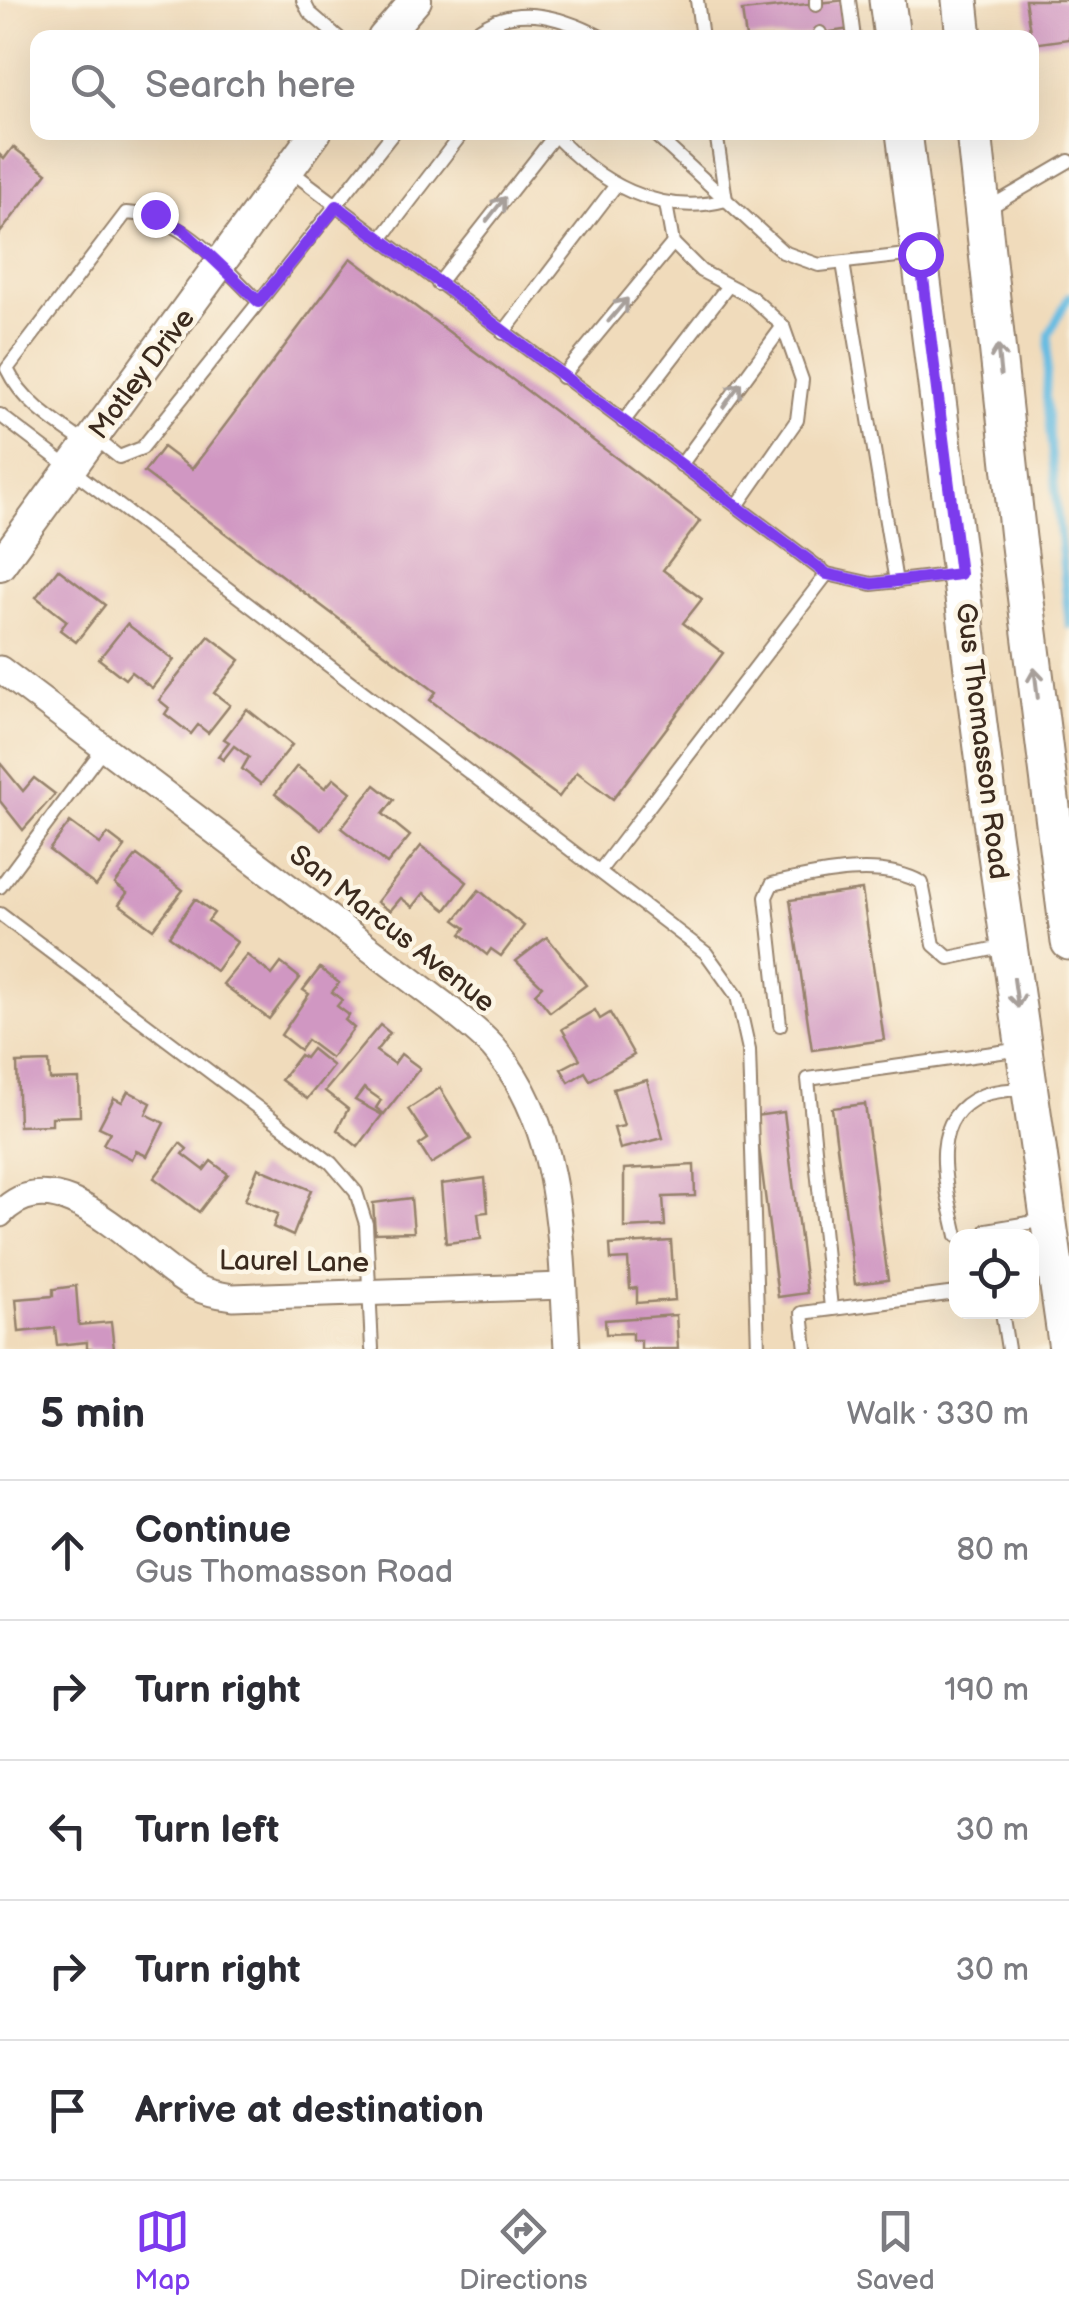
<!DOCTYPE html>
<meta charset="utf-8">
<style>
:root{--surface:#fff;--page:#f7f7f7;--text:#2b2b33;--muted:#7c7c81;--line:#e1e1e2;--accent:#7c3aed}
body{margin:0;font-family:"Balsamiq Sans",sans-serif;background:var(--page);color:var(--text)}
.controls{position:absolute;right:30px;bottom:30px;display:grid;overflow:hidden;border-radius:20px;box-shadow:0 10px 40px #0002}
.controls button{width:90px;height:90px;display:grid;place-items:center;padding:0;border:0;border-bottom:2px solid var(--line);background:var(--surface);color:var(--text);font:50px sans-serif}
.stop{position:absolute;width:30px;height:30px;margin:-22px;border:8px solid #7c3aed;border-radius:50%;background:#fff}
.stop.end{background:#7c3aed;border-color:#fff;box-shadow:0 2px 10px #0008}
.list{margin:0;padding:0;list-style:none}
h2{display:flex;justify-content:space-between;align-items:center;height:130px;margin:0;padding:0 40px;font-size:42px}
h2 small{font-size:32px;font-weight:400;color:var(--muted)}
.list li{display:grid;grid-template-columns:65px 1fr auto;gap:30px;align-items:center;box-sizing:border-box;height:140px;padding:0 40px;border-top:2px solid var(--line)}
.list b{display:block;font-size:38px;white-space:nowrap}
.list p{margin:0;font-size:32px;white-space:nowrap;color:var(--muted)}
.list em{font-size:32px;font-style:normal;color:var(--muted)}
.icon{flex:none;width:55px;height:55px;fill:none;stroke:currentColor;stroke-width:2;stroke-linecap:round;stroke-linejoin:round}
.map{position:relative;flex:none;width:1069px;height:1349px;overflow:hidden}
.search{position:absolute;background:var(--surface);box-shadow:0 10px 40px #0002;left:30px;right:30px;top:30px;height:110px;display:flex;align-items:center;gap:25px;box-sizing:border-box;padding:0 35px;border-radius:20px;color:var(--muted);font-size:38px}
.sheet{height:830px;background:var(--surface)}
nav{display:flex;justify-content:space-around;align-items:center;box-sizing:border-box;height:140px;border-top:2px solid var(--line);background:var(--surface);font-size:28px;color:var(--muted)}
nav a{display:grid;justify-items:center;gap:5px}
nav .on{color:var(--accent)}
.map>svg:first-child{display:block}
</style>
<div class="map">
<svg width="1069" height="1349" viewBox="0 0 1069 1349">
<rect width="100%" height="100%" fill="#fcf5e5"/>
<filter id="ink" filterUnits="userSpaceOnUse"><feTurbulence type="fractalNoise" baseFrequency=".01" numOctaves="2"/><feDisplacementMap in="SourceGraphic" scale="20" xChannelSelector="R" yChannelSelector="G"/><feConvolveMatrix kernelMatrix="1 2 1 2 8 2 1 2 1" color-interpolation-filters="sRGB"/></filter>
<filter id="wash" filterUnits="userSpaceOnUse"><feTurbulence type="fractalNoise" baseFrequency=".0048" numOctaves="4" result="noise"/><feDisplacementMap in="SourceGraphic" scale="40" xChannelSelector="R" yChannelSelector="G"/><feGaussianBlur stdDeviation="2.25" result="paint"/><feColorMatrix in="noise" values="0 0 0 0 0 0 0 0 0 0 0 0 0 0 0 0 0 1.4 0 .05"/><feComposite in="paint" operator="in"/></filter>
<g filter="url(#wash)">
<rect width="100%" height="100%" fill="#f0dbbb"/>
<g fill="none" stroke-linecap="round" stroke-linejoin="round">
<!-- stream -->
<path stroke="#66bce2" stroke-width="8" d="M1069 296 1049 334 1046 397 1069 625"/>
</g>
<g id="blocks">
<!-- building -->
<g fill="#d097c2">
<path d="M846 0 850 29 791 38H746L742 11Z"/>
<path d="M1025 0H1069V39L1032 44Z"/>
<path d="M13 147 47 173 0 233V155L4 159Z"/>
<path d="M351 258 700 521 663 570 702 599 683 623 723 653 613 799 577 772 559 797 430 700 436 692 144 472 163 447 192 469Z"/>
<path d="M58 569 105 605 76 642 60 630 67 621 36 597Z"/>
<path d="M127 624 174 660 152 688 131 672 125 679 99 659Z"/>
<path d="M209 636 240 660 214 693 230 705 208 733 198 725 191 734 165 714 169 708 159 700Z"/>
<path d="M247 709 292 745 261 784 242 769 249 757 234 746 223 760 218 756 229 742 224 739Z"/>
<path d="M0 763 23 791 34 778 55 794 23 830 0 801Z"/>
<path d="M297 766 325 788 334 778 351 792 321 830 275 794Z"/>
<path d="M375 785 394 800 383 814 410 836 387 864 341 828Z"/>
<path d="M70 822 100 844 108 834 125 847 96 886 49 850Z"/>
<path d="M421 846 467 882 446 910 424 893 413 907 401 898 390 911 377 902Z"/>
<path d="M137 855 183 890 153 929 119 904 127 893 115 884Z"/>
<path d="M479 890 524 926 501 956 491 949 487 955 461 934 466 928 455 920Z"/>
<path d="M862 890 884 1040 812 1050 790 900Z"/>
<path d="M195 899 214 913 208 921 237 942 216 971 169 936Z"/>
<path d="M547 937 586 985 550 1012 535 993 542 986 516 961Z"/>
<path d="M247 955 272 975 281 963 300 978 269 1019 223 984Z"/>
<path d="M320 968 339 983 332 992 342 1000 337 1006 349 1015 345 1020 354 1028 331 1058 307 1040 300 1050 281 1035 309 994 303 990Z"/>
<path d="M595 1010 600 1019 610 1013 634 1055 590 1080 585 1072 569 1082 561 1069 580 1059 562 1029Z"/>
<path d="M380 1025 390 1033 376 1051 394 1064 401 1054 420 1068 384 1114 376 1108 381 1100 364 1088 355 1100 382 1115 358 1147 337 1130 348 1109 325 1091Z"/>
<path d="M312 1049 333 1066 307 1099 281 1080 300 1055 305 1058Z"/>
<path d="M49 1062 50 1080 79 1079 80 1116 52 1117V1125L19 1126 17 1063Z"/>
<path d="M647 1080 663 1138 620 1149 614 1128 624 1126 613 1089Z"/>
<path d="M440 1088 471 1139 431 1164 419 1145 428 1139 408 1109Z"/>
<path d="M128 1091 151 1103 146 1114 164 1123 147 1156 136 1151 132 1159 103 1144 110 1132 99 1127 114 1098 122 1102Z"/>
<path d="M865 1104 888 1280 855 1284 832 1108Z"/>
<path d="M784 1112 807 1293 778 1297 755 1116Z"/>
<path d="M180 1143 187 1149 183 1154 204 1170 211 1161 228 1174 199 1212 154 1178Z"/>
<path d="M694 1165 695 1196 663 1197 665 1226 624 1228V1169Z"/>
<path d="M258 1168 311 1190 293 1236 273 1227 278 1214 245 1200Z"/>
<path d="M485 1178 488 1212 478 1213 481 1239 446 1243 441 1184Z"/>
<path d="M411 1198 414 1232 375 1233 373 1203Z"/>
<path d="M671 1241 675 1300 637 1303V1288L630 1289 628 1259 611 1260 610 1245Z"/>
<path d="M76 1286 79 1325 111 1322 114 1349H87V1342L57 1345 55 1328 19 1332 16 1299 53 1296V1289Z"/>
<path d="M676 1315 678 1349H641V1340H632V1333L606 1334 605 1320Z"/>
</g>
</g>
</g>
<g filter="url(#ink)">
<use href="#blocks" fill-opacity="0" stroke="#96826c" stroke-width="2.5"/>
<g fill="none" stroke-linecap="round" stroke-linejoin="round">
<!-- service casing -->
<g stroke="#96826c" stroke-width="16">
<g id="service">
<path d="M303 0 309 12 339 38"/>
<path d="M697 0 702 38"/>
<path d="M816 0V5"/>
<path d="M849 0 854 38"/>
<path d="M496 20 500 38"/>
<path d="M820 33 821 38"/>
<path d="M469 38C509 0 559 15 603 38"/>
<path d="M552 132C597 182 659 218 726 200L716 132"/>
<path d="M652 132 783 252 819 265 915 254"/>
<path d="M291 171 827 574 872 584 957 574"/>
<path d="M666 204 673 243 701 271 751 297 783 326 802 380 797 420 737 506"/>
<path d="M985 210 1069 161"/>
<path d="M381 239 463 132"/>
<path d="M843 263 896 582"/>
<path d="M438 284 555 135"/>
<path d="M259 302 394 132"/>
<path d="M503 333 616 185"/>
<path d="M562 377 673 243"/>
<path d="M0 415 706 953 737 996 749 1050 758 1349"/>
<path d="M623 422 728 286"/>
<path d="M88 445C58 424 23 403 7 369L126 213C185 216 218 263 259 302L142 448 119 457 95 438"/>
<path d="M681 465 783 326"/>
<path d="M601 869 827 574"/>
<path d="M0 887 105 746"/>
<path d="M0 914 331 1163 356 1192 366 1224 372 1349"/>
<path d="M780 1025 766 897 772 884C817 874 880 859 922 883L934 945 949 958 1007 946"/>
<path d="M957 1236C947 1189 924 1120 981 1096 994 1090 1013 1090 1028 1088"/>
<path d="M988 1236 987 1230 1046 1220"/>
<path d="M831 1308 808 1079 1022 1049"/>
<path d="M1002 1312 1008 1349"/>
<path d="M806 1349 802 1313 956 1293"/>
</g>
</g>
<!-- minor casing -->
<g stroke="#96826c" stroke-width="29">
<g id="minor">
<path d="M0 669 451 1010C466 1023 485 1036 497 1052 564 1132 561 1250 567 1349"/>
<path d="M0 1214C60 1150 142 1260 195 1287 207 1293 219 1295 233 1297L563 1286"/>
</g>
</g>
<!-- tertiary casing -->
<g stroke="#96826c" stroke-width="34">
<g id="tertiary">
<path d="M383 38 416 0"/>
<path d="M0 565 316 132"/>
</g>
</g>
<!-- secondary casing -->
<g stroke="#96826c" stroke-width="39">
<g id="secondary">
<path d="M887 0 892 38"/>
<path d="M960 0 964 38"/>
<path d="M904 132 992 827 1067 1349"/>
<path d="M974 132 1018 538 1069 942"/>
</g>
</g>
<!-- service -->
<use href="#service" stroke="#fff" stroke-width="12"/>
<!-- minor -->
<use href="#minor" stroke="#fff" stroke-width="25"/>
<!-- tertiary -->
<use href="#tertiary" stroke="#fff" stroke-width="30"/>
<!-- secondary -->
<use href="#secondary" stroke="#fff" stroke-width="35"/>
</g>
<!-- one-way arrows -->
<defs><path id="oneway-shaft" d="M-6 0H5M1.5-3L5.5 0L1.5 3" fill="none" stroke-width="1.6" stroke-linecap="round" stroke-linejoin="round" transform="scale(2.5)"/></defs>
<g stroke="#a79f9a">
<use href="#oneway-shaft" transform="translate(496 209) rotate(-52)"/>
<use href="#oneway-shaft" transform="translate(618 310) rotate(-50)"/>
<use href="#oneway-shaft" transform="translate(999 360) rotate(-96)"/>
<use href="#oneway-shaft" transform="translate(732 395) rotate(-54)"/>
<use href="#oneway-shaft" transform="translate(1036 683) rotate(-97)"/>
<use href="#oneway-shaft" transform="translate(1016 993) rotate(82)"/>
</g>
</g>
<g fill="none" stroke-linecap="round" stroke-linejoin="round" filter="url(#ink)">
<!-- route -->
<path stroke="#7c3aed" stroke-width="12" d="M155 214 183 230 259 302 337 206 827 574 872 584 960 574 920 254"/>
</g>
<g text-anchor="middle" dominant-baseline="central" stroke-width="9" stroke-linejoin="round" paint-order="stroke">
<!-- street labels -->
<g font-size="28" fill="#3b2a1e" stroke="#fcf5e5">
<text transform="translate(142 374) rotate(-53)">Motley Drive</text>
<text transform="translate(982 741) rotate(83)">Gus Thomasson Road</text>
<text transform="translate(392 929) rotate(38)">San Marcus Avenue</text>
<text transform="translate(294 1262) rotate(1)">Laurel Lane</text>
</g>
</g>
</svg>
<div class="controls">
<button><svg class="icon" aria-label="locate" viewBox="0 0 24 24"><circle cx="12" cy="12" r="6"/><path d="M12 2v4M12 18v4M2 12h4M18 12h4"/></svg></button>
</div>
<div class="stop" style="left:920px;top:254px"></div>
<div class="stop end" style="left:155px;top:214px"></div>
<div class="search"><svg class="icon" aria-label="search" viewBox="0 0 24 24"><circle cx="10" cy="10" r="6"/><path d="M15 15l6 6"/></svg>Search here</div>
</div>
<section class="sheet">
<h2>5 min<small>Walk · 330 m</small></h2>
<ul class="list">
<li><svg class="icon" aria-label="ahead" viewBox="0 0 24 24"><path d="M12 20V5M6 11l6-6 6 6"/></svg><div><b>Continue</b><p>Gus Thomasson Road</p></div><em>80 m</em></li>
<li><svg class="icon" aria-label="right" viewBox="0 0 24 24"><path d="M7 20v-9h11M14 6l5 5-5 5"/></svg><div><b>Turn right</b></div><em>190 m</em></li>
<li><svg class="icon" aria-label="left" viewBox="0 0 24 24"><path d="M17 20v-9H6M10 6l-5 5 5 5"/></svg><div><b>Turn left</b></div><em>30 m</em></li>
<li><svg class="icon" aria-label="right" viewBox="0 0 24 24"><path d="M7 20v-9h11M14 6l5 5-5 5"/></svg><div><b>Turn right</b></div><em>30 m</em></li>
<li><svg class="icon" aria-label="arrive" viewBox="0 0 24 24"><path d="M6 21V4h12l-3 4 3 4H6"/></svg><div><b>Arrive at destination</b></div></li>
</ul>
</section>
<nav>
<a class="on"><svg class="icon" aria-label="map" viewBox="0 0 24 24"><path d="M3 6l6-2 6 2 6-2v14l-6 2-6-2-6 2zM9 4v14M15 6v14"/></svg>Map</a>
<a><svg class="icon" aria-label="directions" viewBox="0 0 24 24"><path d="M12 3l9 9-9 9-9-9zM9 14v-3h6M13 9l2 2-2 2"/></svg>Directions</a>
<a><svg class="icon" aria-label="saved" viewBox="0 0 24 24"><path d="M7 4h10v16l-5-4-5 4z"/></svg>Saved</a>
</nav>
